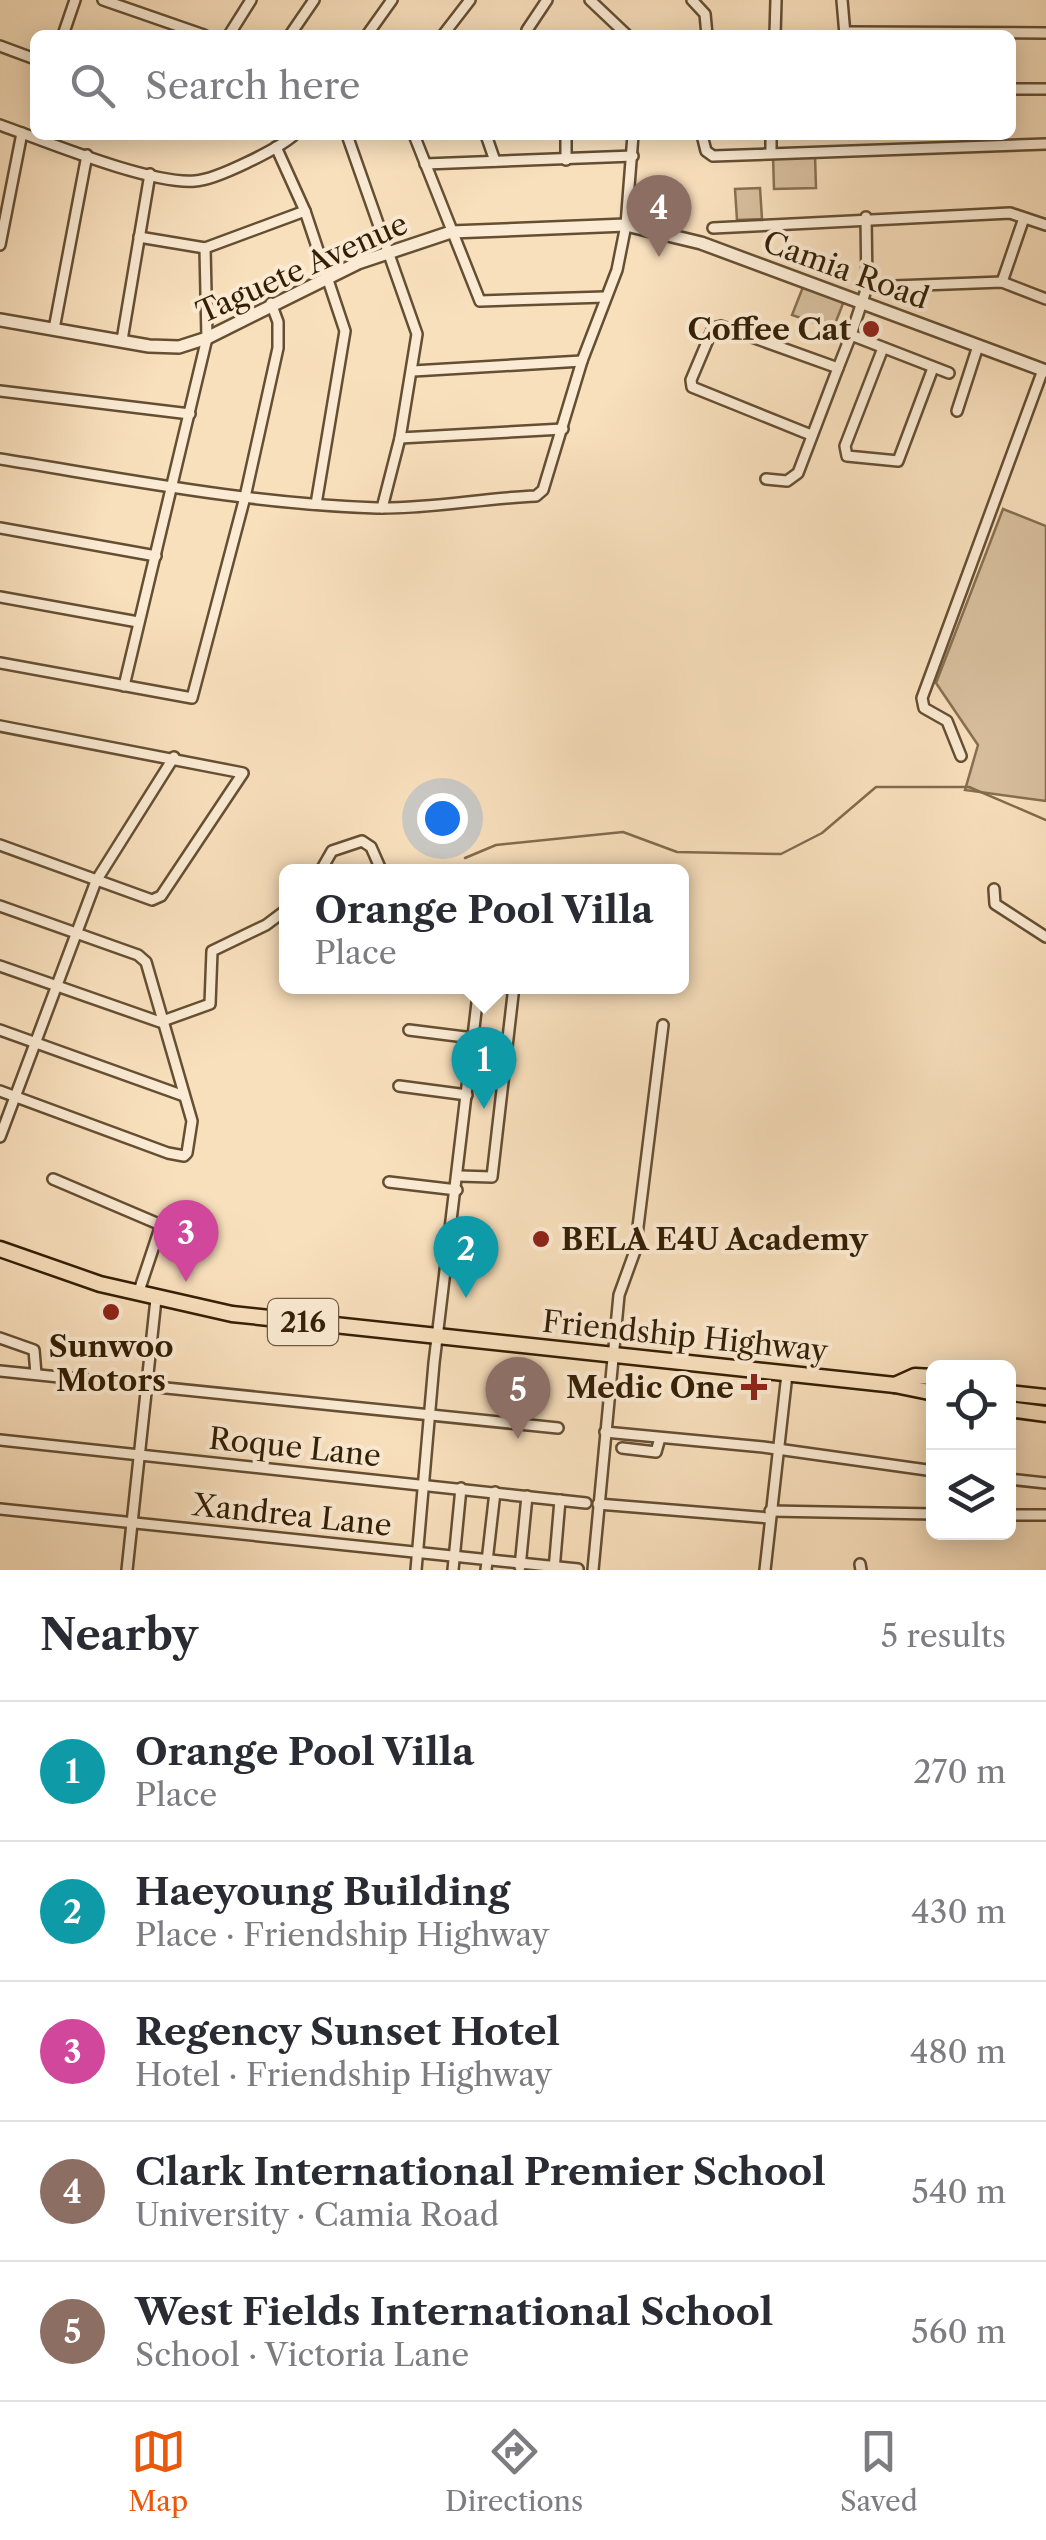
<!DOCTYPE html>
<meta charset="utf-8">
<style>
:root{--surface:#fff;--page:#f2f2f3;--text:#2b2b33;--muted:#7c7c81;--line:#e1e1e2;--accent:#ea580c}
body{margin:0;font-family:"Libre Caslon Text",serif;background:var(--page);color:var(--text)}
.controls{position:absolute;right:30px;bottom:30px;display:grid;overflow:hidden;border-radius:15px;box-shadow:0 5px 25px #0003}
.controls button{width:90px;height:90px;display:grid;place-items:center;padding:0;border:0;border-bottom:2px solid var(--line);background:var(--surface);color:var(--text);font:50px sans-serif}
.you{position:absolute;left:442px;top:818px;width:35px;height:35px;margin:-25px;border:8px solid #fff;border-radius:50%;background:#1a73e8;box-shadow:0 0 0 15px #1a73e833}
.badge{display:grid;place-items:center;width:65px;height:65px;border-radius:50%;background:var(--accent);color:#fff;font-size:32px;font-weight:700}
.pin{position:absolute;translate:-50% -82px;filter:drop-shadow(0 2px 5px #0008)}
.pin::after{content:'';position:absolute;top:52px;width:35px;height:30px;background:inherit;clip-path:polygon(0 0,100% 0,50% 100%)}
.popup{position:absolute;left:279px;top:864px;width:410px;height:130px;box-sizing:border-box;display:grid;place-content:center;border-radius:15px;background:var(--surface);filter:drop-shadow(0 2px 8px #0005);font-size:32px;white-space:nowrap;color:var(--muted)}
.popup b{font-size:38px;color:var(--text)}
.popup::after{content:'';position:absolute;left:50%;top:100%;margin-left:-20px;border:20px solid transparent;border-top-color:var(--surface)}
.list{margin:0;padding:0;list-style:none}
h2{display:flex;justify-content:space-between;align-items:center;height:130px;margin:0;padding:0 40px;font-size:42px}
h2 small{font-size:32px;font-weight:400;color:var(--muted)}
.list li{display:grid;grid-template-columns:65px 1fr auto;gap:30px;align-items:center;box-sizing:border-box;height:140px;padding:0 40px;border-top:2px solid var(--line)}
.list b{display:block;font-size:38px;white-space:nowrap}
.list p{margin:0;font-size:32px;white-space:nowrap;color:var(--muted)}
.list em{font-size:32px;font-style:normal;color:var(--muted)}
.icon{flex:none;width:55px;height:55px;fill:none;stroke:currentColor;stroke-width:2;stroke-linecap:round;stroke-linejoin:round}
.map{position:relative;flex:none;width:1046px;height:1570px;overflow:hidden}
.search{position:absolute;background:var(--surface);box-shadow:0 5px 25px #0003;left:30px;right:30px;top:30px;height:110px;display:flex;align-items:center;gap:25px;box-sizing:border-box;padding:0 35px;border-radius:15px;color:var(--muted);font-size:38px}
.sheet{height:830px;background:var(--surface)}
nav{display:flex;justify-content:space-around;align-items:center;box-sizing:border-box;height:140px;border-top:2px solid var(--line);background:var(--surface);font-size:28px;color:var(--muted)}
nav a{display:grid;justify-items:center;gap:5px}
nav .on{color:var(--accent)}
.map>svg:first-child{display:block}
</style>
<div class="map">
<svg width="1046" height="1570" viewBox="0 0 1046 1570">
<rect width="100%" height="100%" fill="#f9e0bd"/>
<filter id="stains"><feTurbulence type="fractalNoise" baseFrequency=".002" numOctaves="4"/><feColorMatrix values="0 0 0 0 .2 0 0 0 0 .09 0 0 0 0 .02 0 0 0 .5 -.17"/></filter>
<radialGradient id="worn" r=".72"><stop offset=".6" stop-color="#630" stop-opacity="0"/><stop offset="1" stop-color="#630" stop-opacity=".3"/></radialGradient>
<!-- green -->
<g fill="#d8bf9e" stroke="#866f51" stroke-width="2.5">
<path d="M815 155 816 188 774 189 773 156Z"/>
<path d="M760 188 762 219 737 220 735 189Z"/>
<path d="M803 287 844 301 833 329 792 315Z"/>
<path d="M1003 509 1046 526V801L965 790 978 745 936 683Z"/>
</g>
<g fill="none" stroke-linecap="round" stroke-linejoin="round">
<!-- stream -->
<path stroke="#826b4d" stroke-width="2.5" d="M465 858 496 845 623 832 677 852 781 854 822 833 876 787H969L1046 820"/>
<!-- minor casing -->
<g stroke="#654f32" stroke-width="14">
<g id="minor">
<path d="M103 0 204 35"/>
<path d="M590 0 627 35"/>
<path d="M692 0 705 14 707 35"/>
<path d="M842 0 845 35"/>
<path d="M527 30 547 0"/>
<path d="M845 32 1046 33"/>
<path d="M63 35 75 0"/>
<path d="M229 35 251 0"/>
<path d="M290 35 314 0"/>
<path d="M367 35 392 0"/>
<path d="M443 35 470 0"/>
<path d="M775 35 776 0"/>
<path d="M0 46 35 59"/>
<path d="M1011 89H1046"/>
<path d="M0 125C45 141 151 185 195 181 216 180 278 149 294 135"/>
<path d="M347 135 417 334 400 438 382 508"/>
<path d="M414 135 480 301 605 297"/>
<path d="M486 135 495 161"/>
<path d="M702 135 706 151 713 156 1046 144"/>
<path d="M276 147 305 211 345 331 316 504"/>
<path d="M771 152V135"/>
<path d="M566 160V135"/>
<path d="M425 164 633 156"/>
<path d="M866 217 867 287 1002 282 1046 299"/>
<path d="M713 228 1010 213 1046 225"/>
<path d="M139 237 205 248 305 211"/>
<path d="M0 245 22 133"/>
<path d="M1002 282 1024 218"/>
<path d="M54 329 87 155"/>
<path d="M851 335 867 287"/>
<path d="M122 340 150 174"/>
<path d="M883 348 845 446 847 456 898 461 933 368"/>
<path d="M838 368 851 335 949 373"/>
<path d="M413 371 582 361"/>
<path d="M0 391 190 414"/>
<path d="M957 411 978 346"/>
<path d="M400 438 563 429"/>
<path d="M0 459C125 479 250 504 377 508 430 509 483 498 536 496L543 490 582 361 617 270 626 225 633 135"/>
<path d="M766 479 787 481 798 473 838 368 721 326 713 328 691 380 692 387 811 435"/>
<path d="M0 528 156 556"/>
<path d="M0 597 138 622"/>
<path d="M0 663 192 698 245 497 278 348V322L271 303"/>
<path d="M124 686 207 338 205 248"/>
<path d="M0 726 243 773 161 896 152 900 0 845"/>
<path d="M961 756 947 721 924 708 922 698 1043 370"/>
<path d="M320 872 332 851 362 841 371 847 382 872"/>
<path d="M994 889 995 904 1046 937"/>
<path d="M0 906 138 955 146 962 192 1121 187 1153 184 1156 168 1153 0 1091"/>
<path d="M0 966 160 1022 210 1004 212 951 266 925 286 910"/>
<path d="M0 1030 184 1096"/>
<path d="M409 1030 473 1038"/>
<path d="M399 1086 467 1095"/>
<path d="M0 1137 96 881 174 757"/>
<path d="M459 1176 492 1177 514 986"/>
<path d="M53 1179 161 1225 138 1294"/>
<path d="M389 1182 457 1190"/>
<path d="M0 1338 34 1350 36 1374"/>
<path d="M0 1371 558 1428"/>
<path d="M605 1432 763 1447 934 1471"/>
<path d="M0 1440 586 1503"/>
<path d="M622 1448 656 1452 660 1438"/>
<path d="M1008 1479 1046 1483"/>
<path d="M598 1504 769 1518"/>
<path d="M0 1509 578 1569"/>
<path d="M770 1511 934 1514"/>
<path d="M1008 1515H1046"/>
<path d="M860 1564 861 1570"/>
<path d="M520 1567 527 1496"/>
<path d="M127 1570 156 1299"/>
<path d="M416 1570 434 1363 479 986"/>
<path d="M453 1570 461 1488"/>
<path d="M486 1570 495 1492"/>
<path d="M554 1570 560 1500"/>
<path d="M593 1570 619 1295 635 1251 663 1025"/>
<path d="M765 1570 787 1374"/>
</g>
</g>
<!-- tertiary casing -->
<g stroke="#654f32" stroke-width="16">
<path id="tertiary" d="M0 320 149 346 179 347 207 338 358 263 451 232 626 225 701 243 1046 371"/>
</g>
<!-- primary casing -->
<g stroke="#341f04" stroke-width="19">
<g id="primary">
<path d="M0 1249 100 1284 232 1314 895 1385 934 1393"/>
<path d="M895 1385 915 1376 934 1377"/>
<path d="M1008 1393 1046 1397"/>
<path d="M1008 1409 1046 1414"/>
</g>
</g>
<!-- minor -->
<use href="#minor" stroke="#fbebd4" stroke-width="9"/>
<!-- tertiary -->
<use href="#tertiary" stroke="#fbebd4" stroke-width="11"/>
<!-- primary -->
<use href="#primary" stroke="#f9e0bd" stroke-width="14"/>
</g>
<!-- markers -->
<g fill="#8f2418" stroke="#fbebd4" stroke-width="4">
<circle cx="871" cy="329" r="10"/>
<circle cx="541" cy="1239" r="10"/>
<circle cx="111" cy="1312" r="10"/>
<path d="M749 1372h10v10h10v10h-10v10h-10v-10h-10v-10h10z"/>
</g>
<g text-anchor="middle" dominant-baseline="central" stroke-width="8" stroke-linejoin="round" paint-order="stroke">
<!-- shield labels -->
<rect fill="#fbebd4" stroke="#705c42" stroke-width="2.5" x="268" y="1299" width="70" height="46" rx="8"/>
<g font-size="28" font-weight="bold" fill="#341f04">
<text x="303" y="1322">216</text>
</g>
<!-- street labels -->
<g font-size="30" fill="#341f04" stroke="#fbebd4">
<text transform="translate(302 268) rotate(-24)">Taguete Avenue</text>
<text transform="translate(846 270) rotate(20)">Camia Road</text>
<text transform="translate(685 1336) rotate(6)">Friendship Highway</text>
<text transform="translate(295 1447) rotate(6)">Roque Lane</text>
<text transform="translate(292 1515) rotate(6)">Xandrea Lane</text>
</g>
<!-- poi labels -->
<g font-size="30" font-weight="bold" fill="#341f04" stroke="#fbebd4" text-anchor="end">
<text x="851" y="329">Coffee Cat</text>
<text x="561" y="1239" text-anchor="start">BELA E4U Academy</text>
<text x="111" y="1346" text-anchor="middle">Sunwoo<tspan x="111" dy="34">Motors</tspan></text>
<text x="734" y="1387">Medic One</text>
</g>
</g>
<rect width="100%" height="100%" filter="url(#stains)"/>
<rect width="100%" height="100%" fill="url(#worn)"/>
</svg>
<div class="controls">
<button><svg class="icon" aria-label="locate" viewBox="0 0 24 24"><circle cx="12" cy="12" r="6"/><path d="M12 2v4M12 18v4M2 12h4M18 12h4"/></svg></button>
<button><svg class="icon" aria-label="layers" viewBox="0 0 24 24"><path d="M12 4l9 5-9 5-9-5zM3 14l9 5 9-5"/></svg></button>
</div>
<div class="you"></div>
<div class="pin badge" style="left:484px;top:1109px;background:#0f9aa8">1</div>
<div class="popup"><b>Orange Pool Villa</b>Place</div>
<div class="pin badge" style="left:466px;top:1298px;background:#0f9aa8">2</div>
<div class="pin badge" style="left:186px;top:1282px;background:#d1479c">3</div>
<div class="pin badge" style="left:659px;top:257px;background:#8d6e63">4</div>
<div class="pin badge" style="left:518px;top:1439px;background:#8d6e63">5</div>
<div class="search"><svg class="icon" aria-label="search" viewBox="0 0 24 24"><circle cx="10" cy="10" r="6"/><path d="M15 15l6 6"/></svg>Search here</div>
</div>
<section class="sheet">
<h2>Nearby<small>5 results</small></h2>
<ul class="list">
<li><span class="badge" style="background:#0f9aa8">1</span><div><b>Orange Pool Villa</b><p>Place</p></div><em>270 m</em></li>
<li><span class="badge" style="background:#0f9aa8">2</span><div><b>Haeyoung Building</b><p>Place · Friendship Highway</p></div><em>430 m</em></li>
<li><span class="badge" style="background:#d1479c">3</span><div><b>Regency Sunset Hotel</b><p>Hotel · Friendship Highway</p></div><em>480 m</em></li>
<li><span class="badge" style="background:#8d6e63">4</span><div><b>Clark International Premier School</b><p>University · Camia Road</p></div><em>540 m</em></li>
<li><span class="badge" style="background:#8d6e63">5</span><div><b>West Fields International School</b><p>School · Victoria Lane</p></div><em>560 m</em></li>
</ul>
</section>
<nav>
<a class="on"><svg class="icon" aria-label="map" viewBox="0 0 24 24"><path d="M3 6l6-2 6 2 6-2v14l-6 2-6-2-6 2zM9 4v14M15 6v14"/></svg>Map</a>
<a><svg class="icon" aria-label="directions" viewBox="0 0 24 24"><path d="M12 3l9 9-9 9-9-9zM9 14v-3h6M13 9l2 2-2 2"/></svg>Directions</a>
<a><svg class="icon" aria-label="saved" viewBox="0 0 24 24"><path d="M7 4h10v16l-5-4-5 4z"/></svg>Saved</a>
</nav>
